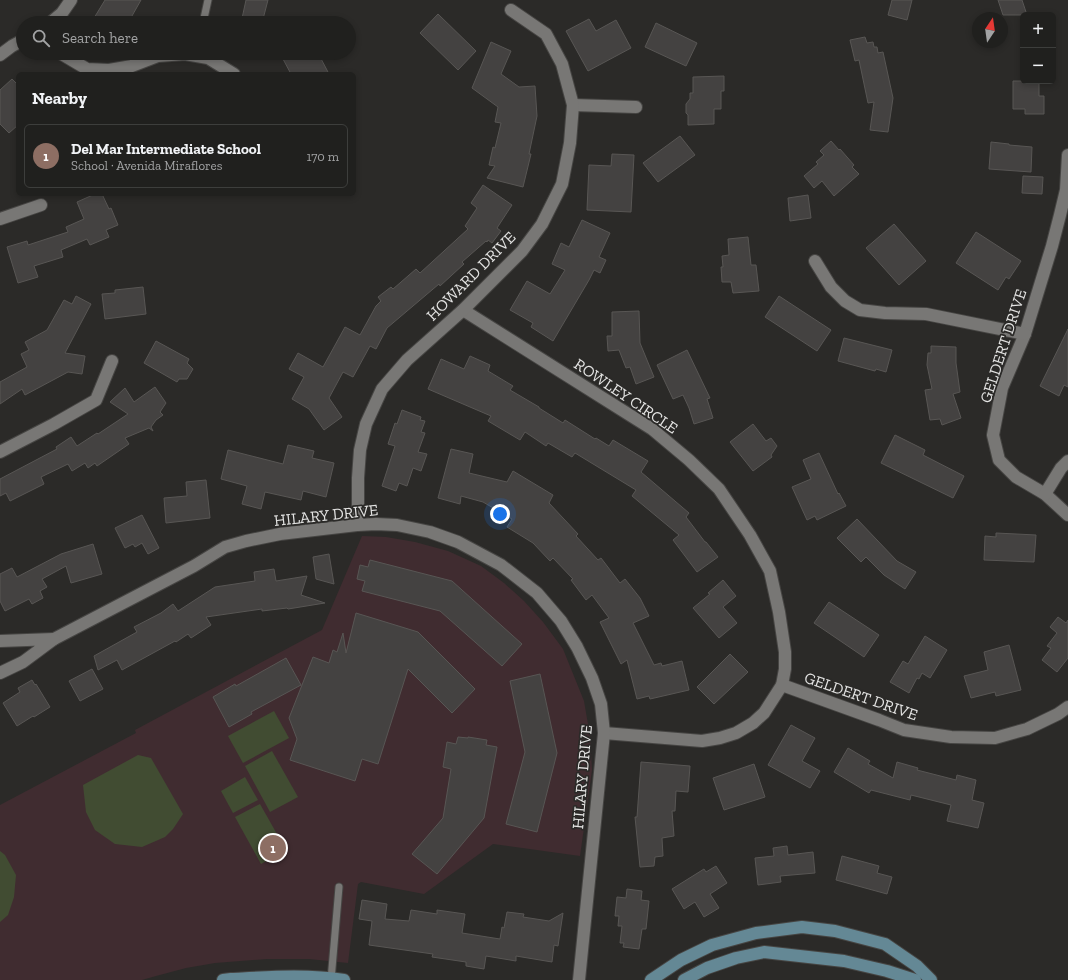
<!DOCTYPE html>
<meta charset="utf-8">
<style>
:root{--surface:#20201e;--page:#2d2d2b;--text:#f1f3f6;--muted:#a2a3a4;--line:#3d3e3c;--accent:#5dceb9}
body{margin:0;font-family:"Zilla Slab",serif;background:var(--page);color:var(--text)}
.controls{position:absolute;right:12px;top:12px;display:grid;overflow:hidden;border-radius:6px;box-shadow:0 2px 6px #0003}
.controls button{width:36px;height:36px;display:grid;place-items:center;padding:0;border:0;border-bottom:1px solid var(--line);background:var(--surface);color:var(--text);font:20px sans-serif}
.compass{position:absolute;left:972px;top:12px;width:36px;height:36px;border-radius:50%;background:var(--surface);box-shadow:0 2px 6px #0003;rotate:13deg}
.you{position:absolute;left:500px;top:514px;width:14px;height:14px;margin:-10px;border:3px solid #fff;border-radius:50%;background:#1a73e8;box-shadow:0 0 0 6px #1a73e833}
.badge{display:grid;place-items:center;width:26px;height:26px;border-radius:50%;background:var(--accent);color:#fff;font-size:13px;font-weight:700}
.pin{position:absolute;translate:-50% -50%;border:2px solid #fff;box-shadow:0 1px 4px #0006}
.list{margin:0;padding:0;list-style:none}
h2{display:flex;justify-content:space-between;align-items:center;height:52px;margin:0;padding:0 16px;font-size:17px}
h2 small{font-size:13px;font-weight:400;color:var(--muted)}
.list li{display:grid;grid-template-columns:26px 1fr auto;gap:12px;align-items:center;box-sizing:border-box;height:64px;margin:0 8px 8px;padding:0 8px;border:1px solid var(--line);border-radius:6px}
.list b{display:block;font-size:15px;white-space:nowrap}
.list p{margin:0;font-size:13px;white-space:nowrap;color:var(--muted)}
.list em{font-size:13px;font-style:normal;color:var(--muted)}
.icon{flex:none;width:22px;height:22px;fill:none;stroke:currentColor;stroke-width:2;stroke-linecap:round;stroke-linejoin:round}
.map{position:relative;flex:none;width:1068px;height:980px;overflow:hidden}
.search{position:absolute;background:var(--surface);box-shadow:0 2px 6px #0003;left:16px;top:16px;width:340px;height:44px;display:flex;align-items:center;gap:10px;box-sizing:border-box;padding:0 14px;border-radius:22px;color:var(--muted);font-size:15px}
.panel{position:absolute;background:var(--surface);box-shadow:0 2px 6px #0003;left:16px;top:72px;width:340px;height:124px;border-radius:6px}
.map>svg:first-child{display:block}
</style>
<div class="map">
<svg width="1068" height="980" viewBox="0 0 1068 980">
<rect width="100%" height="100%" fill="#2b2a28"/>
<!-- education -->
<path fill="#402c30" d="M362 536 386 537 415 542 448 551 481 566 504 583 524 601 543 622 563 649 584 701 590 736 592 770 580 856 493 844 424 894 361 882 358 884 348 963 309 959H267L215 963 186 968 156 976 142 980H0V805L136 733 135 730 322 630Z"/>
<!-- green -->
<g fill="#414c32">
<path d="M274 711 289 738 243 763 228 736Z"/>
<path d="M272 751 298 797 270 812 245 766Z"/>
<path d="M138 755 151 758 183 814 173 829 165 837 142 847 115 844 95 830 86 812 83 785Z"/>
<path d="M245 777 258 800 233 813 221 791Z"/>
<path d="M260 804 286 850 261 864 235 817Z"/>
<path d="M0 851 5 855 16 875 14 897 8 915 0 922Z"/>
</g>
<!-- building -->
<g fill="#444241" stroke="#585654">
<path d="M105 0H141L128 23H91Z"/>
<path d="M246 0H268L262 23H241Z"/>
<path d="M892 0H912L907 20 888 15Z"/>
<path d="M998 0H1022L1027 15H1003Z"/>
<path d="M438 14 476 51 458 70 420 33Z"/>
<path d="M589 19 596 31 616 20 631 48 588 71 566 31Z"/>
<path d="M656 23 697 43 686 66 645 47Z"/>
<path d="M865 37 867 43 873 42 874 47H877L878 53 883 52 893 98 888 132 870 130 874 102 868 103 859 60 855 61 850 40Z"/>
<path d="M491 42 511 51 501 74 519 87 535 86 537 116 529 154H531L523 187 487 178 495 166 489 165 493 147 495 148 501 123 495 122 498 107 472 88Z"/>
<path d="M296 53H318L329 74H291L283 59Z"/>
<path d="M724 76V91H721V109H714V124L688 125V115L686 113V104L690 99V93H693V77Z"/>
<path d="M12 79 18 85V125L9 133 0 124V90Z"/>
<path d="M1013 81H1039V96H1044V114H1025V109H1013Z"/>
<path d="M680 136 695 155 658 182 643 163Z"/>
<path d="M831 141 839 150 840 149 854 165 852 167 859 174 834 196 822 181 814 188 804 176 818 164 816 162 824 155 820 151Z"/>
<path d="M991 142 1009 144V145L1032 147 1031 172 989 169Z"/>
<path d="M612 154 634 155 631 212 587 210 589 165 611 166Z"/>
<path d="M1023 176 1043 177 1042 194 1022 193Z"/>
<path d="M483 185 512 205 497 228 501 231 492 243 488 240 487 242 486 241 462 262 464 264 440 286 439 284 387 328 376 349 370 346 353 377 343 372 329 398 342 417 324 430 309 409 292 399 304 377 289 369 298 353 323 367 345 327 360 335 376 306 381 301 378 297 391 287 393 289 416 269 420 273 468 229 465 226 477 208 471 203Z"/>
<path d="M95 194H102L109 209 111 208 118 225 106 230 109 237 90 245 87 239 61 250 63 257 34 266 38 277 18 283 7 247 27 241 28 245 68 232 66 227 84 219 77 202Z"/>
<path d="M808 195 811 218 790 221 788 198Z"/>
<path d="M582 220 610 233 599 257 606 260 600 273 594 270 589 280 553 341 531 327 533 323 510 310 527 281 550 294 565 270 552 264 561 243 569 247Z"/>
<path d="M894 224 926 261 899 285 866 248Z"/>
<path d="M976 232 1021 261 1009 279 1006 277 998 290 956 263Z"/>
<path d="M748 237 751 265H756L759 291 733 293 731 282H722L721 267H723L722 256 729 255 728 239Z"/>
<path d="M143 287 146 314 105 319 102 294 115 293V290Z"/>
<path d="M76 296 91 304 65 353 85 356 82 374 68 372 25 395 22 389 0 404V382L27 367 21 354 29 350 25 342 47 330 64 300 72 304Z"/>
<path d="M779 296 831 330 817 351 765 317Z"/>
<path d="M639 311 640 343 654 377 636 384 630 367 626 368 619 350 608 351 607 336H612V312Z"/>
<path d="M1068 329V387L1064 385 1059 396 1040 386Z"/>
<path d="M844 338 892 350 886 372 876 369 875 371 838 361Z"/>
<path d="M156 341 189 359 187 363 193 369 187 379H179L177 382 144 363Z"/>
<path d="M931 346 956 347V363L960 392 953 394 961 418 942 425 940 419 930 420 925 390 932 389 927 365 928 353H931Z"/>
<path d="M687 350 710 398 707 399 713 418 694 424 689 408 683 395 673 399 657 365Z"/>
<path d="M470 356 490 365 488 371 513 386 510 390 539 407V408L563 423 565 420 595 439 596 438 609 446 613 440 648 461 641 472 689 513 686 517 705 542H706L718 557 697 572 673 540 679 535 632 496 636 490 575 453 572 457 548 443 546 446 525 432 520 440 488 421 491 416 428 389 441 359 464 369Z"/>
<path d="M155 387 166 403 160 412 163 415 156 420 151 427 153 431 149 428 125 438 129 444 97 466 95 463 88 468 85 463 72 471 68 464 41 477 44 484 10 501 6 493 0 496V479L57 449 56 447 71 437 77 446 97 433 98 434 128 414 110 402 125 388 134 402Z"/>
<path d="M402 410 421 417 420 420 425 421 421 432 425 433 418 452 427 454 421 471 413 468 407 486 399 483 396 491 382 486 395 446 388 444 395 423 397 424Z"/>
<path d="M753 424 766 441 771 438 777 446 771 455 772 457 753 471 730 442Z"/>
<path d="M895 435 925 450 923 455 964 476 953 498 881 463Z"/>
<path d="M288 445 314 451 312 458 334 463 326 497 303 491 301 500 265 492 261 509 242 504 247 486 221 479 228 450 283 464Z"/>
<path d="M451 449 473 454 469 473 507 482 513 471 553 495 549 503 578 534 576 536 598 560 601 558 620 583 625 579 640 598 649 616 633 623 654 665 661 663 662 666 682 661 689 690 650 699 649 696 637 699 627 660 621 664 600 622 609 618 592 595 586 600 571 580 573 579 553 558 550 561 533 543 507 527 512 519 483 502 461 496 460 504 438 498Z"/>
<path d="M819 453 838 494 839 493 846 506 817 520 815 516 807 520 792 487 811 479 803 460Z"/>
<path d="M206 480 210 518 166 523 164 498 187 496 186 482Z"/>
<path d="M142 515 159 548 148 554 142 543 135 547 133 544 125 548 115 528Z"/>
<path d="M857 519 897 561 916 572 905 589 884 575 866 557 861 562 837 538Z"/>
<path d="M996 533 1036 535 1034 562 984 560 985 536 996 537Z"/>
<path d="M93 544 102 574 71 583 66 566 42 579 47 587 40 591 43 598 32 604 29 599 5 611 0 601V574L12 568 17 577 61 554Z"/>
<path d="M329 554 334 584 316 579 313 557Z"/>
<path d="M370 560 452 581 522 644 502 666 440 611 362 591 365 581 357 579 360 565 368 567Z"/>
<path d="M274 569 276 581 307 576 301 595 325 603 288 609 287 608 262 611V609L206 617 211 625 191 638 188 634 176 642 175 641 122 670 117 660 98 670 94 656 137 632 134 627 161 613 173 604 178 611 215 587 255 581 254 572Z"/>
<path d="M723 580 736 596 723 607 737 623 719 638 693 608 710 594 708 593Z"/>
<path d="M829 602 879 635 864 657 814 623Z"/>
<path d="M356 613 418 632 475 689 452 713 408 669 378 764 362 759 355 781 290 760 297 739 289 718 313 657 329 663 333 650 337 652 343 633 346 653Z"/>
<path d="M1058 617 1066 623 1068 620V658L1057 672 1042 660 1051 648 1047 646 1057 633 1050 627Z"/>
<path d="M925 636 947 650 930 678 922 673 919 679 917 678 909 693 890 682 903 661 908 664Z"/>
<path d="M1009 645 1021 690 996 696 995 692 971 698 964 676 988 670 984 652Z"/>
<path d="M730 654 748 672 714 704 697 687Z"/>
<path d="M286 658 301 685 251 712 252 714 229 727 213 697 235 684 236 686Z"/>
<path d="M92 669 103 689 80 701 69 681Z"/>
<path d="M540 674 557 753 537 832 506 824 525 752 510 681Z"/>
<path d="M32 680 35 685 36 684 50 707 34 717 33 716 17 726 3 703 20 692 18 688Z"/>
<path d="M791 725 815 738 802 761 820 771 810 788 768 765Z"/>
<path d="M458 737 468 738V737L487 740 486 745 497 747 484 818 437 874 412 854 443 818 451 769 443 767 447 742 456 744Z"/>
<path d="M848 748 870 761 868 764 893 778 897 762 918 768 917 770 956 780 957 775 976 780 972 800 984 803 978 828 947 821 951 805 911 795 910 800 871 790 869 793 834 772Z"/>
<path d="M641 762 690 766 688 792 676 791 675 811H672L674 836 662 838 663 856 655 857 654 866 640 867 635 817H637Z"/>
<path d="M754 764 765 797 724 810 713 778Z"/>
<path d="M787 846 788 855 813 852 815 873 780 876 781 882 758 885 755 858 774 856 773 848Z"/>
<path d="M842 856 879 866 877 873 892 877 887 894 836 880Z"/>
<path d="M716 866 727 883 710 894 719 908 704 917 695 902 684 909 672 889 704 869 706 872Z"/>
<path d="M627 889 642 891 641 900 649 901 646 929H642L639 949 623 947 624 943H620L622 926H618L619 916H615L617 897 626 898Z"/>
<path d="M362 900 387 904 385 919 409 921 411 910 437 914V910L465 914 462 933 500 939 502 927 504 928 507 912 524 914 523 917 549 921 563 913 558 946 554 945 552 962 516 956V961L486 956 484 969 466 966V962L432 957 433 954 369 945 372 921 359 919Z"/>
</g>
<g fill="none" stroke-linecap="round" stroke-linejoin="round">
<!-- lane casing -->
<g stroke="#464543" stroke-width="9">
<g id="lane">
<path d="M203 23 208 0"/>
<path d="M331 980 339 887"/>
</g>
</g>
<!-- street casing -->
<g stroke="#464543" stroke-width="14">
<g id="street">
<path d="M50 23 62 13 71 0"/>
<path d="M60 53 87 69 109 70 132 66 158 56 185 54 208 58 234 74"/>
<path d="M0 55 12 46 23 40"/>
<path d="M573 105 636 107"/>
<path d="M1068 155 1066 190 1060 215 1052 246 1025 334 1002 388 993 435 999 460 1016 477 1045 494 1068 515"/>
<path d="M0 219 41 205"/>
<path d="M815 261 831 287 845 301 860 310 885 313 926 314 1025 334"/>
<path d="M463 310 652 429 689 460 719 489 750 535 770 571 779 612 785 652V669L782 685 764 713 753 723 736 733 720 738 702 741 604 733"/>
<path d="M0 452 54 424 96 400 112 361"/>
<path d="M1045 494 1061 468 1068 461"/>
<path d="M357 525 358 505V478L360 450 366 424 382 389 407 360 463 310 522 251 542 224 562 184 570 143 573 105 562 64 546 34 511 10"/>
<path d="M54 639 194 566 225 547 246 541 280 534 357 525 376 524 397 525 430 532 458 542 501 565 537 593 561 621 577 647 592 678 601 704 604 733 579 980"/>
<path d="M0 641 54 639 23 662 0 673"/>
<path d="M782 685 879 720 904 730 951 737 995 738 1027 729 1058 714 1068 707"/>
</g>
</g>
<!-- secondary casing -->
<g stroke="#464543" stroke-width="14">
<g id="secondary">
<path d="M223 980 231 979C269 977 307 974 344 980"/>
<path d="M651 980 681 960 712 945 756 933 802 927 835 931 885 944 917 966 931 980"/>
<path d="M684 980 707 968 736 958 764 952 844 961 887 971 915 980"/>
</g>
</g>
<!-- lane -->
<use href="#lane" stroke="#787775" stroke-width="7"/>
<!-- street -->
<use href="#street" stroke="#787775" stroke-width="12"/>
<!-- secondary -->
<use href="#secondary" stroke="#648895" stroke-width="12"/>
</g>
<g text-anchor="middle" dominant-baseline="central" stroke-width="3.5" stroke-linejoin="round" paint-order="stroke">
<!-- street labels -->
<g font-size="16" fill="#e4e4e3" stroke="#2b2a28">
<text transform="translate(471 276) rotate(-45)">HOWARD DRIVE</text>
<text transform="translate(1003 346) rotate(-72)">GELDERT DRIVE</text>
<text transform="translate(626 396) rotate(34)">ROWLEY CIRCLE</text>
<text transform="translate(326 515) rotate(-6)">HILARY DRIVE</text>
<text transform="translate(861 696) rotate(19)">GELDERT DRIVE</text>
<text transform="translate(582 777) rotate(-85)">HILARY DRIVE</text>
</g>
</g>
</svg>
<div class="controls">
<button>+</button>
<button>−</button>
</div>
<svg class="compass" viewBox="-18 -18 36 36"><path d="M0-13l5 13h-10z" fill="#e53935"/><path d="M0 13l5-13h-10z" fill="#a2a3a4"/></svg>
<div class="you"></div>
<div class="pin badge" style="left:273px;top:848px;background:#8d6e63">1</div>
<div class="search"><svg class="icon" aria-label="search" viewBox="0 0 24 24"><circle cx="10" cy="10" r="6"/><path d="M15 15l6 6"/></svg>Search here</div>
<section class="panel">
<h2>Nearby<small></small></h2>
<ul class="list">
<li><span class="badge" style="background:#8d6e63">1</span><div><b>Del Mar Intermediate School</b><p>School · Avenida Miraflores</p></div><em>170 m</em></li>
</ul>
</section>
</div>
